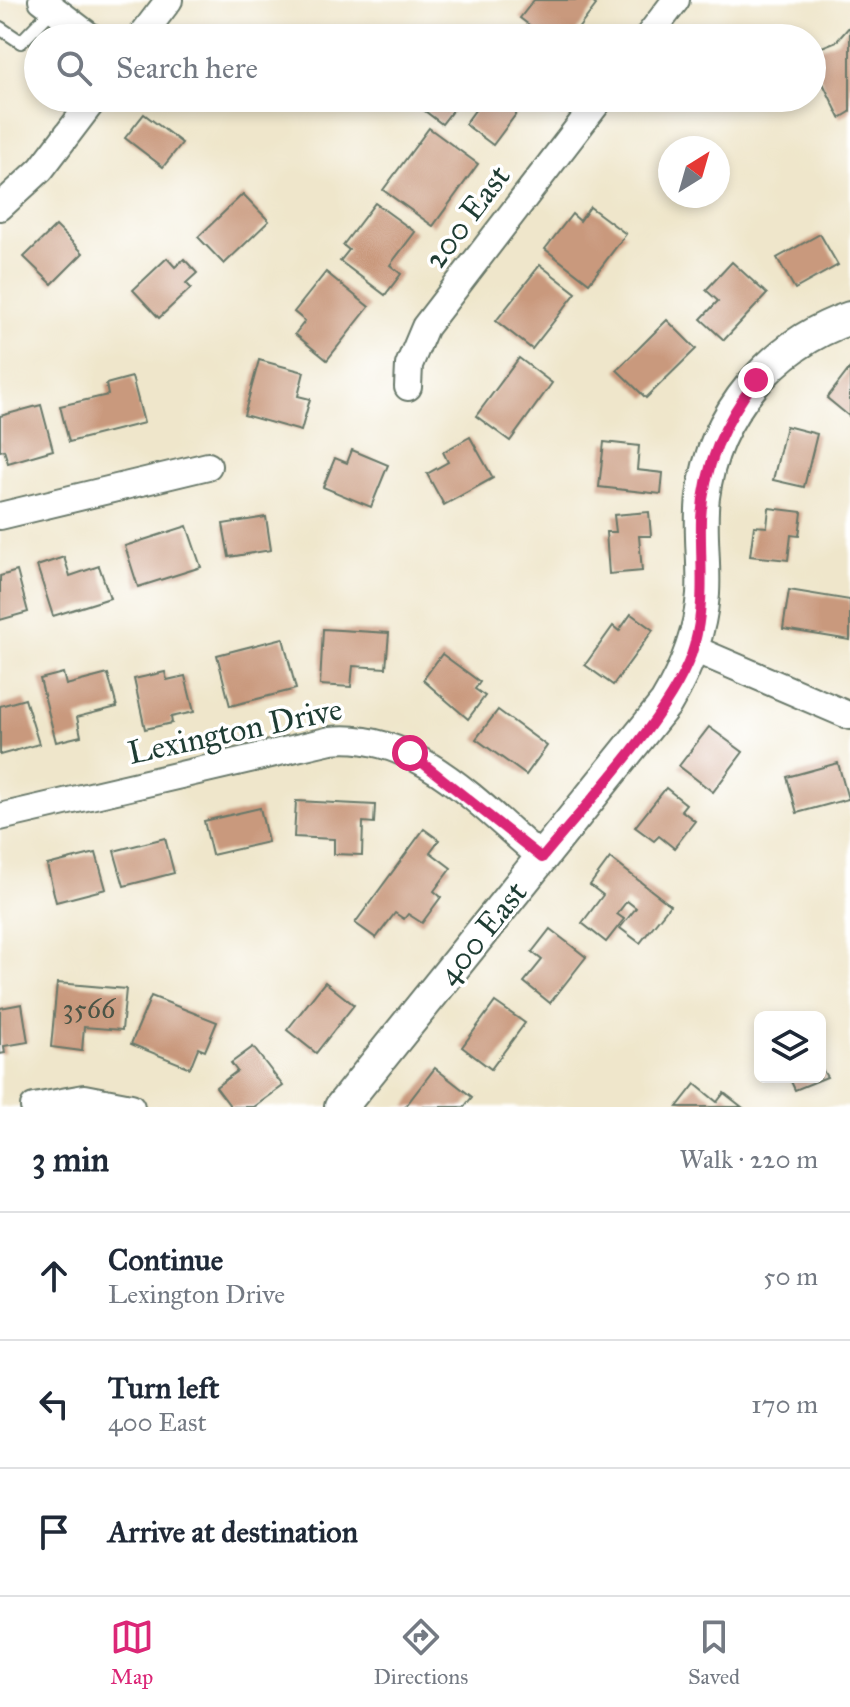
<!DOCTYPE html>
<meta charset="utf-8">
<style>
:root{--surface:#fff;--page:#f6f6f7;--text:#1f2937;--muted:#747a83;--line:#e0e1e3;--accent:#db2777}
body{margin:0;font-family:"IM FELL Great Primer",serif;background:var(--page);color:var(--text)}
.controls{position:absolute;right:24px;bottom:24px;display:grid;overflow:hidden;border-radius:12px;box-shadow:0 4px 12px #0003}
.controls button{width:72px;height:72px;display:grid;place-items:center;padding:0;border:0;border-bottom:2px solid var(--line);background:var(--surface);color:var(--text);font:40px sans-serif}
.compass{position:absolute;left:658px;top:136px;width:72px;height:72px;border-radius:50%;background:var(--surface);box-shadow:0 4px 12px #0003;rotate:37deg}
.stop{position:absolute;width:24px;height:24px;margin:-18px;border:6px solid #db2777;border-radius:50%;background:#fff}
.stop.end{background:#db2777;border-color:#fff;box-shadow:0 2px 8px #0008}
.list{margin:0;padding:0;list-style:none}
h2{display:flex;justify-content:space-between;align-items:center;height:104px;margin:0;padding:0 32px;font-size:34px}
h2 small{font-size:26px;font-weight:400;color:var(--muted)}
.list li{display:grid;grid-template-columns:52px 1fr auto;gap:24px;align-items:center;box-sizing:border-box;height:128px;padding:0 32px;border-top:2px solid var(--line)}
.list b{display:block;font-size:30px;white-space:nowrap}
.list p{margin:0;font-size:26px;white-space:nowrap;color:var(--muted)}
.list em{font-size:26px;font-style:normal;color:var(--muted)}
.icon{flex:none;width:44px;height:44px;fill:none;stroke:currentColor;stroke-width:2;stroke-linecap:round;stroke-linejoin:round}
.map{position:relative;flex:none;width:850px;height:1107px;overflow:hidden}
.search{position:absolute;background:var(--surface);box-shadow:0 4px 12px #0003;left:24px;right:24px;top:24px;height:88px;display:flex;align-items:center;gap:20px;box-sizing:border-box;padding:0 28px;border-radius:44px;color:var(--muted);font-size:30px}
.sheet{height:488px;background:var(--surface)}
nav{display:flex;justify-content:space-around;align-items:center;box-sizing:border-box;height:112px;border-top:2px solid var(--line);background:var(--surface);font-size:22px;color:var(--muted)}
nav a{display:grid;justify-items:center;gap:4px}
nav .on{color:var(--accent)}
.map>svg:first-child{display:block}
</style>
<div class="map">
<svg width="850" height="1107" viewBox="0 0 850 1107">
<rect width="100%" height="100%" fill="#fff"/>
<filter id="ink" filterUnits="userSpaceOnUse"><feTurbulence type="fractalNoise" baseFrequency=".0125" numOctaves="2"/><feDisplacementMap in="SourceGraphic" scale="16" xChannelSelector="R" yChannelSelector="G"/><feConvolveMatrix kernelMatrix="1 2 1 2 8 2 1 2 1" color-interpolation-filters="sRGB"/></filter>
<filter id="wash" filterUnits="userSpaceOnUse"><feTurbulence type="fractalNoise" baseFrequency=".006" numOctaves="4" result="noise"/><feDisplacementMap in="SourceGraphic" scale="32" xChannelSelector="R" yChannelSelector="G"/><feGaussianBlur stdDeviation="1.8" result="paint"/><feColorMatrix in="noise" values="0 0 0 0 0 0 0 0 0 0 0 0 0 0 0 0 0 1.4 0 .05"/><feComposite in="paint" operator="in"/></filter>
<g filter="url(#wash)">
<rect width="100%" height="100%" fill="#efe6cb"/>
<g id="blocks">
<!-- building -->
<g fill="#c9997d">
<path d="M534 0H590L596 5 571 38H525L533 28 520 18Z"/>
<path d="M850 26V112L840 118 812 61V51L837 41Z"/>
<path d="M429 98H462L442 124 421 108Z"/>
<path d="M484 98H528L493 145 465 124Z"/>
<path d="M725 98H746L744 105Z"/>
<path d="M144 114 182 143 163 167 125 138Z"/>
<path d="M429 128 478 164 433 226 383 190Z"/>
<path d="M243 194 269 221 224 264 198 237Z"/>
<path d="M375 203 415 232 390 265 401 274 385 295 340 261 349 250 343 245Z"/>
<path d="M590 207 626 234 589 283 545 249 572 214 580 221Z"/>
<path d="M56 226 83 253 52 284 24 257Z"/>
<path d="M820 234 838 265 795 289 777 258Z"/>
<path d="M167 258 175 267 184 259 197 273 186 283 191 288 159 318 133 290Z"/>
<path d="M732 262 767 294 724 340 701 319 718 301 706 290Z"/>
<path d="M540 265 576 293 532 349 496 321Z"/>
<path d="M326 272 369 307 327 360 295 334 305 321 294 312Z"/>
<path d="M667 320 696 349 646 398 617 370Z"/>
<path d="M519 358 552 383 510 441 476 416Z"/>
<path d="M259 360 304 372 298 396 310 399 301 431 244 415Z"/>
<path d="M850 368V417L827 398Z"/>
<path d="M132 377 144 423 69 442 60 406 108 395 106 384Z"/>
<path d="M41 405 53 450 8 463 4 450 0 451V416Z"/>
<path d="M786 426 817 434 804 487 773 480Z"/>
<path d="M470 437 493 478 444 505 427 474 448 462 443 452Z"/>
<path d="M604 442 639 446 637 470 663 473 661 494 599 487Z"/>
<path d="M352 450 388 465 371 507 323 487 335 458 347 463Z"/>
<path d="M769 508 802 512 799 536 791 535 788 560 750 556 754 526 767 527Z"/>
<path d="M649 512 651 536H639L642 571 609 574 606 532H616L614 515Z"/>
<path d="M266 517 271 550 229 557 223 524Z"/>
<path d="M187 526 201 567 138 587 125 546Z"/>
<path d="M64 557 70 576 99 566 110 598 53 616 37 566Z"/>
<path d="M17 571 28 612 0 620V576Z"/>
<path d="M789 590 850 600V640L783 629Z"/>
<path d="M631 614 653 630 613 685 585 665 613 626 619 631Z"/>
<path d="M323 629 389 633 386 668 353 666 351 687 320 685Z"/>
<path d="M283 638 296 689 230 706 217 655Z"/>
<path d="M442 654 480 682 475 689 485 696 468 719 423 680Z"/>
<path d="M165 672 167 680 185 676 194 712 171 717 172 723 145 729 134 679Z"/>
<path d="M63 673 66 685 108 674 117 707 77 717 81 736 56 742 40 679Z"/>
<path d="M25 699 39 744 0 755V706Z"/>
<path d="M498 710 547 746 526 775 476 739Z"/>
<path d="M709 727 743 752 713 792 679 766Z"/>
<path d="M838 763 848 799 797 813 787 777Z"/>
<path d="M666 788 686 804 681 810 695 821 674 848 659 836 654 841 635 827Z"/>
<path d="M296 801 375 805 374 823 363 822 362 855 334 854V839L294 837Z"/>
<path d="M260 808 268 842 212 855 204 821Z"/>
<path d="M424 829 439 840 430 852 451 868 434 891 441 897 422 923 408 914 404 919 395 913 376 938 355 923Z"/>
<path d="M165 838 174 873 124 886 114 851Z"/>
<path d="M96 853 106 889 56 902 47 865Z"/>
<path d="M610 858 670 905 640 943 620 928 636 908 627 901 617 914 624 919 606 942 582 923 603 895 590 885Z"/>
<path d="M550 929 586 957 550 1003 524 982 542 960 532 952Z"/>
<path d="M325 982 354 1005 316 1053 287 1030Z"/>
<path d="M57 983 126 989 122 1030 84 1027 82 1051 51 1047Z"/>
<path d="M151 996 217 1022 205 1051 198 1048 190 1068 131 1044Z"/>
<path d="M495 1002 525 1023 491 1069 462 1047Z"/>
<path d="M22 1004 28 1042 4 1046 5 1053 0 1054V1008Z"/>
<path d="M253 1047 283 1086 254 1107H231L216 1087 237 1071 231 1063Z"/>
<path d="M820 1066 827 1077 795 1090 789 1077H820Z"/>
<path d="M435 1068 472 1097 464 1107H405Z"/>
<path d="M695 1084 717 1102 724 1093 742 1107H677Z"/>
</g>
</g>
</g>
<g filter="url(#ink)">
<use href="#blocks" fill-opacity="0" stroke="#687869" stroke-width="2"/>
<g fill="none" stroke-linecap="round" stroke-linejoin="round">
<!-- service casing -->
<g stroke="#687869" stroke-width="16">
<path id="service" d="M0 28 21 42 53 9"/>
</g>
<!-- minor casing -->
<g stroke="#687869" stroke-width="30">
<g id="minor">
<path d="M42 0 92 38"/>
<path d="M140 38 169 0"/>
<path d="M647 38 676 0"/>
<path d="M0 207 41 169 95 98"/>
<path d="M408 387 409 365 425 327 601 98"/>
<path d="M0 516 208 466"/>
<path d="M694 649 850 716"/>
<path d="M0 817 331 740C416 731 482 808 542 858"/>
<path d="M34 1107 84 1098 131 1107"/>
</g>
</g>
<!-- tertiary casing -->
<g stroke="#687869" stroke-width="36">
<path id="tertiary" d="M341 1107 666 703C687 668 700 634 703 594 705 562 699 529 703 497 713 414 773 344 850 318"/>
</g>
<!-- service -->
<use href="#service" stroke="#fff" stroke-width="12"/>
<!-- minor -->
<use href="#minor" stroke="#fff" stroke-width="26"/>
<!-- tertiary -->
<use href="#tertiary" stroke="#fff" stroke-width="32"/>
</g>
</g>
<g fill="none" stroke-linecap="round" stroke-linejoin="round" filter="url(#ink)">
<!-- route -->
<path stroke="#db2777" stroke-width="10" d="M410 753 542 858C585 805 677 709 694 646 706 603 700 563 701 519 704 466 724 422 756 380"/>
</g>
<g text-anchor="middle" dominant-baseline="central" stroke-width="7" stroke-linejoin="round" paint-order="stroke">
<!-- number labels -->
<g font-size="28" fill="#4a5446">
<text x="89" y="1008">3566</text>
</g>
<!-- street labels -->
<g font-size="32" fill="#1f3d34" stroke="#fff">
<text transform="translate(467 217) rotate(-53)">200 East</text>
<text transform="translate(235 731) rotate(-12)">Lexington Drive</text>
<text transform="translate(482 933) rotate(-51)">400 East</text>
</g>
</g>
</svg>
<div class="controls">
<button><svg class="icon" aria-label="layers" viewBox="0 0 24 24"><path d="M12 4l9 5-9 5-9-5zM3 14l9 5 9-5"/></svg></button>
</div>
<svg class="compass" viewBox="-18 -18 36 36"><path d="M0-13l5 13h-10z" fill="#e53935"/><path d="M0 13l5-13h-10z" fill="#747a83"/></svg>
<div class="stop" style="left:410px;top:753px"></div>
<div class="stop end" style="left:756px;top:380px"></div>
<div class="search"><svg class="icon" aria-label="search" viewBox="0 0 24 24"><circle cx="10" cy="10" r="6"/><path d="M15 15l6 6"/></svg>Search here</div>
</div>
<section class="sheet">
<h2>3 min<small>Walk · 220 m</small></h2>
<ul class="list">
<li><svg class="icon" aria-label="ahead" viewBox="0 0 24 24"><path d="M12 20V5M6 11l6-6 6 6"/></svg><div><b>Continue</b><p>Lexington Drive</p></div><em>50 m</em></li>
<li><svg class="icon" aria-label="left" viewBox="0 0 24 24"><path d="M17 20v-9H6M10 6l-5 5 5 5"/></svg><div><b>Turn left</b><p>400 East</p></div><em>170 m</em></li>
<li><svg class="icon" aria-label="arrive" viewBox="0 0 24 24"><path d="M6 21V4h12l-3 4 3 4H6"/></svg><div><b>Arrive at destination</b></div></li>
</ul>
</section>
<nav>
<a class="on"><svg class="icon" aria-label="map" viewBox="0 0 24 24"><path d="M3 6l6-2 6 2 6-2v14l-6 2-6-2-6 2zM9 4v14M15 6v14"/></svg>Map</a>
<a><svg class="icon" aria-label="directions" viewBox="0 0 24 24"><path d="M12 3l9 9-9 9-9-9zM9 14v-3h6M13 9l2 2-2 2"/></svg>Directions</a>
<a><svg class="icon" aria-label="saved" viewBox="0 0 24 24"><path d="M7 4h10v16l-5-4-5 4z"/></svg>Saved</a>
</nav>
